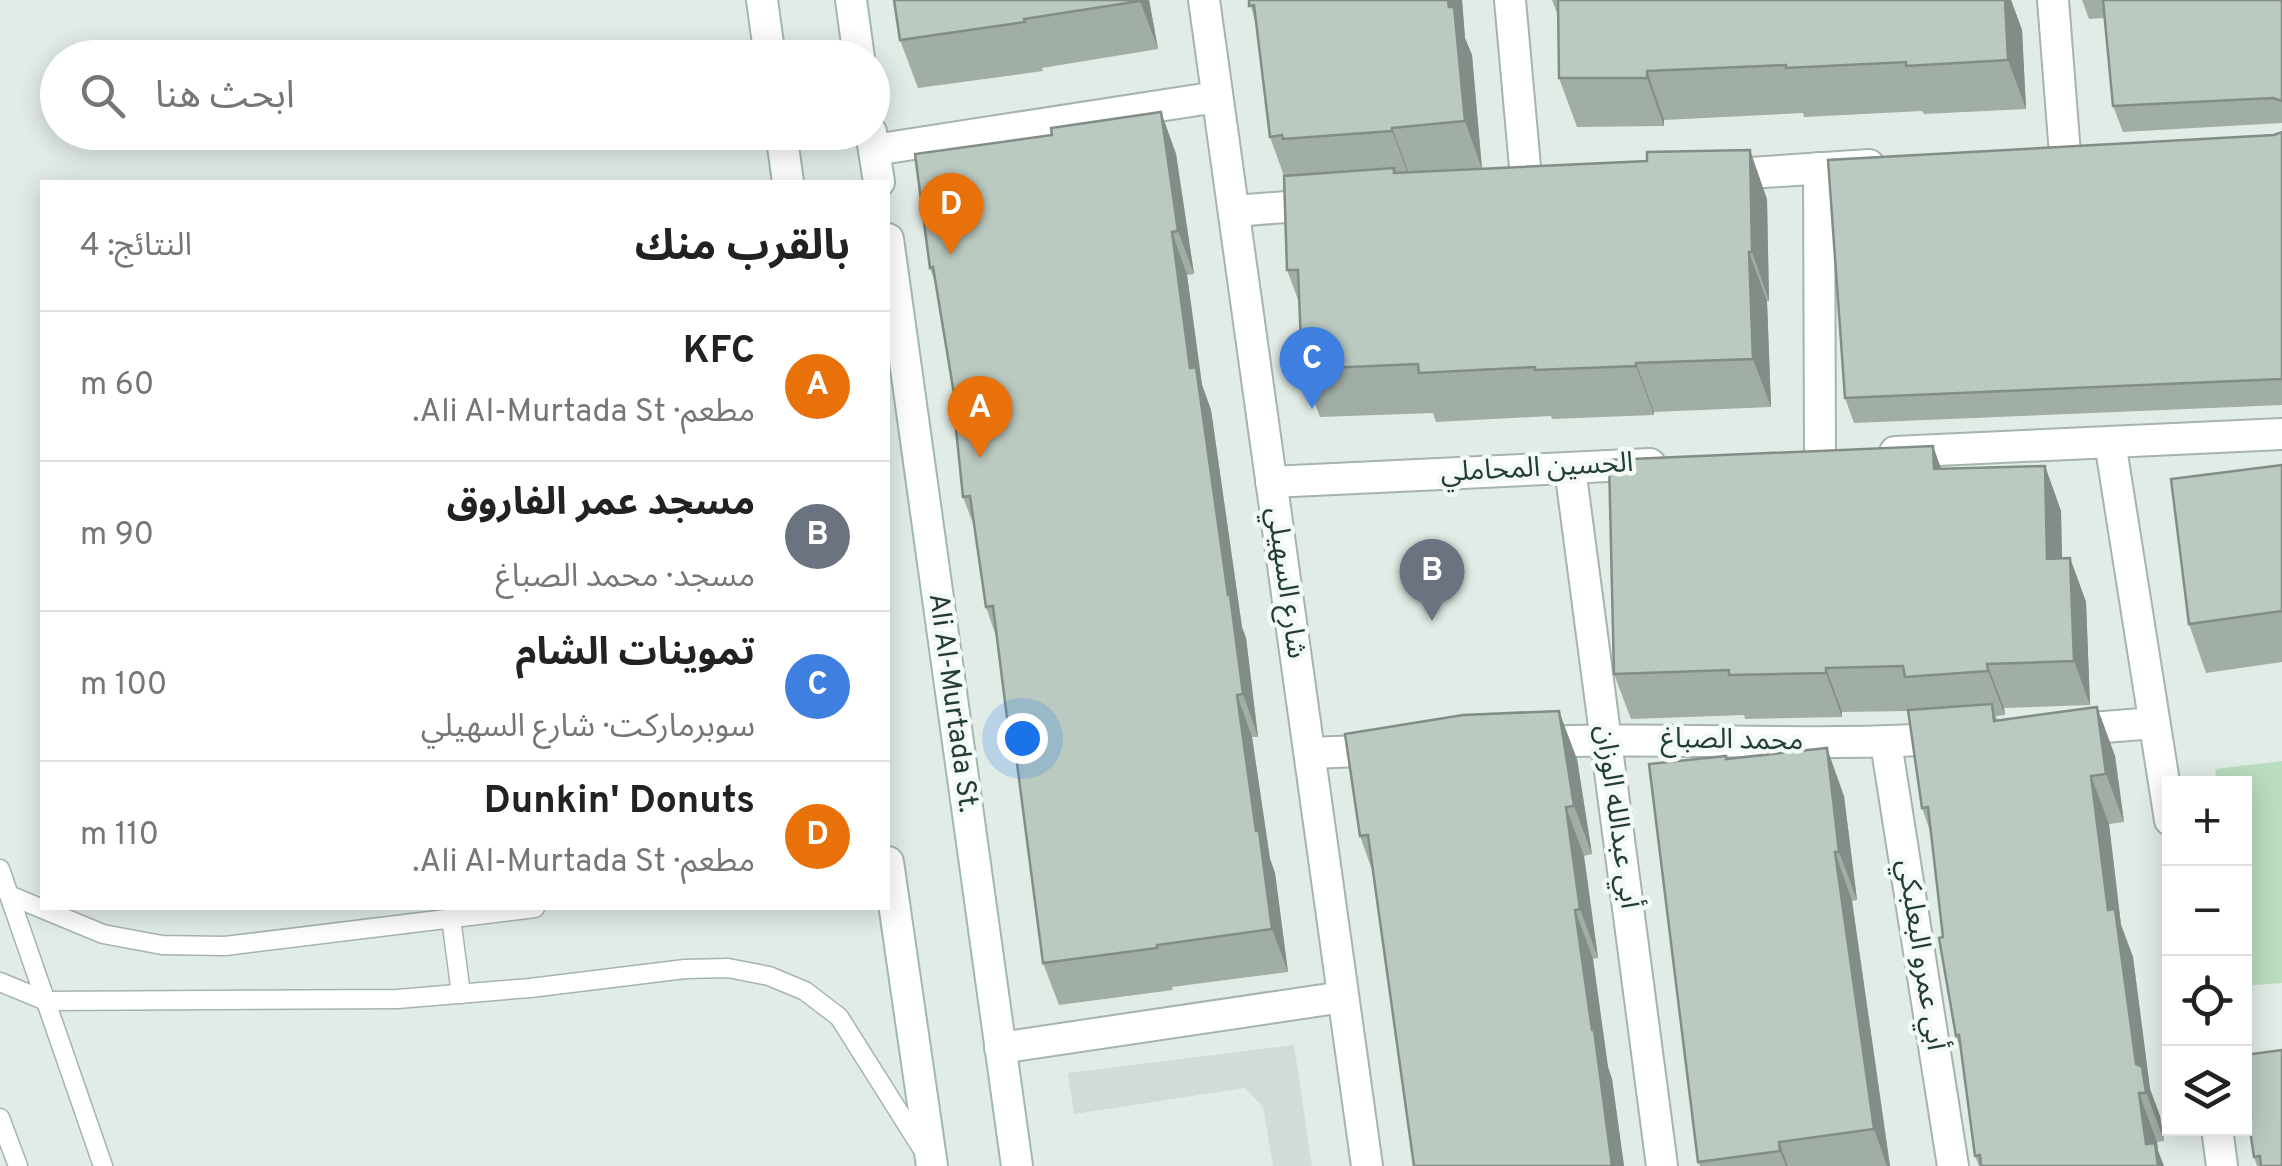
<!DOCTYPE html>
<html lang="ar">
<meta charset="utf-8">
<style>
:root{--surface:#fff;--page:#f2f2f2;--text:#222;--muted:#767676;--line:#e0e0e0;--accent:#ef685d}
body{margin:0;font-family:Overpass,"Noto Sans Arabic",sans-serif;background:var(--page);color:var(--text);direction:rtl}
.controls{position:absolute;right:30px;bottom:30px;display:grid;overflow:hidden;border-radius:0px;box-shadow:0 5px 25px #0003}
.controls button{width:90px;height:90px;display:grid;place-items:center;padding:0;border:0;border-bottom:2px solid var(--line);background:var(--surface);color:var(--text);font:50px sans-serif}
.you{position:absolute;left:1022px;top:738px;width:35px;height:35px;margin:-25px;border:8px solid #fff;border-radius:50%;background:#1a73e8;box-shadow:0 0 0 15px #1a73e833}
.badge{display:grid;place-items:center;width:65px;height:65px;border-radius:50%;background:var(--accent);color:#fff;font-size:32px;font-weight:700}
.pin{position:absolute;translate:-50% -82px;filter:drop-shadow(0 2px 5px #0008)}
.pin::after{content:'';position:absolute;top:52px;width:35px;height:30px;background:inherit;clip-path:polygon(0 0,100% 0,50% 100%)}
.list{margin:0;padding:0;list-style:none}
h2{display:flex;justify-content:space-between;align-items:center;height:130px;margin:0;padding:0 40px;font-size:42px}
h2 small{font-size:32px;font-weight:400;color:var(--muted)}
.list li{display:grid;grid-template-columns:65px 1fr auto;gap:30px;align-items:center;box-sizing:border-box;height:150px;padding:0 40px;border-top:2px solid var(--line)}
.list b{display:block;font-size:38px;white-space:nowrap}
.list p{margin:0;font-size:32px;white-space:nowrap;color:var(--muted)}
.list em{font-size:32px;font-style:normal;color:var(--muted)}
.icon{flex:none;width:55px;height:55px;fill:none;stroke:currentColor;stroke-width:2;stroke-linecap:round;stroke-linejoin:round}
.map{position:relative;flex:none;width:2282px;height:1166px;overflow:hidden;direction:ltr}
.search{position:absolute;background:var(--surface);box-shadow:0 5px 25px #0003;left:40px;top:40px;width:850px;height:110px;display:flex;align-items:center;gap:25px;box-sizing:border-box;padding:0 35px;border-radius:55px;color:var(--muted);font-size:38px}
.panel{position:absolute;background:var(--surface);box-shadow:0 5px 25px #0003;left:40px;top:180px;width:850px;height:730px;border-radius:0px;direction:rtl}
.map>svg:first-child{display:block}
</style>
<div class="map">
<svg width="2282" height="1166" viewBox="0 0 2282 1166">
<rect width="100%" height="100%" fill="#e2ece6"/>
<!-- built -->
<path fill="#d0dcd5" d="M1294 1045 1312 1166H1273L1263 1107 1245 1088 1074 1114 1068 1073Z"/>
<!-- green -->
<path fill="#bbddbf" d="M2282 761V983L2245 986 2244 784 2217 783 2215 769Z"/>
<g fill="none" stroke-linecap="round" stroke-linejoin="round">
<!-- lane casing -->
<g stroke="#a5b4ac" stroke-width="21">
<g id="lane">
<path d="M0 869 103 1166"/>
<path d="M9 895 103 934 162 945 225 946 535 908"/>
<path d="M451 918 461 994"/>
<path d="M0 982 46 1001 397 999 530 988 685 969 728 968 769 976 805 991 839 1017 923 1150"/>
<path d="M0 1118 18 1166"/>
</g>
</g>
<!-- street casing -->
<g stroke="#a5b4ac" stroke-width="34">
<g id="street">
<path d="M1204 0 1367 1166"/>
<path d="M1510 0 1527 189"/>
<path d="M2053 0 2065 154"/>
<path d="M874 150 1217 97"/>
<path d="M1819 168 1820 456"/>
<path d="M1720 175 1869 165"/>
<path d="M1234 211 1325 204"/>
<path d="M2110 442 2170 820"/>
<path d="M1895 452 2282 434"/>
<path d="M1570 468 1662 1166"/>
<path d="M1271 482 1650 464"/>
<path d="M2067 730 2154 723"/>
<path d="M1532 742C1672 736 1812 748 1951 738"/>
<path d="M1886 743 1953 1166"/>
<path d="M1310 753 1386 750"/>
<path d="M1000 1048 1343 997"/>
<path d="M2217 1128 2222 1166"/>
</g>
</g>
<!-- secondary casing -->
<g stroke="#a1b8ac" stroke-width="34">
<g id="secondary">
<path d="M762 0 770 58"/>
<path d="M851 0 859 58"/>
<path d="M781 132 788 182"/>
<path d="M871 132 879 182"/>
<path d="M888 239 1017 1166"/>
<path d="M888 862 932 1166"/>
</g>
</g>
<!-- lane -->
<use href="#lane" stroke="#fff" stroke-width="18"/>
<!-- street -->
<use href="#street" stroke="#fff" stroke-width="30"/>
<!-- secondary -->
<use href="#secondary" stroke="#fff" stroke-width="30"/>
</g>
<!-- wall -->
<g fill="#a0aea6">
<path d="M894 0H1149L1158 49 1042 68 1043 71 918 88 900 40Z"/>
<path d="M1249 0H1462L1465 38 1472 55 1482 169 1767 199 1769 301H1767L1771 407 1654 412V415L1552 419 1551 416 1436 422 1433 413 1320 417 1302 369 1300 305 1287 270 1284 176 1270 137 1256 24Z"/>
<path d="M1552 0H2011L2022 30 2026 109 1924 114 1922 111 1804 117 1803 113 1664 120V126L1577 127 1559 78V19Z"/>
<path d="M2082 0H2282V123L2123 132 2113 106 2105 18 2089 19Z"/>
<path d="M1161 112 1176 154 1194 274 1187 275 1202 385 1211 410 1242 627 1246 638 1258 737H1252L1270 859 1275 873 1288 972 1172 987 1173 990 1059 1005 1043 963 1015 744 1008 726 996 636 986 607 974 526 963 497 955 400 935 282 930 268 1052 135Z"/>
<path d="M2282 132V405L1854 423 1845 398 2274 135Z"/>
<path d="M1933 446 1941 469 2045 466 2061 511 2062 558H2070L2086 602 2090 705 2004 708 2005 715 1996 716 1998 721 2097 707 2115 756 2124 822 2109 824 2121 925 2133 957 2150 1089 2160 1116 2164 1141 2157 1142 2158 1151 2164 1166H1979L1975 1156 1961 1050 1956 1036 1931 834 1922 808 1908 711 1842 712V717L1745 719 1744 715 1631 719 1614 674Z"/>
<path d="M2282 465V662L2206 673 2189 624Z"/>
<path d="M1577 759 1592 854 1584 856 1598 958 1593 959 1608 1067 1612 1079 1624 1166H1414L1372 870 1360 836Z"/>
<path d="M1727 759 1844 796 1857 900 1852 901 1890 1166H1700L1698 1162Z"/>
<path d="M2282 1050V1166H2257L2254 1157Z"/>
</g>
<!-- shaded-wall -->
<g fill="#828d87">
<path d="M1140 0H1149L1158 49 1140 1Z"/>
<path d="M1448 0H1462L1465 38 1472 55 1482 169 1465 121Z"/>
<path d="M2002 0H2011L2022 30 2026 109 2008 60Z"/>
<path d="M1647 71 1664 120V126L1647 78Z"/>
<path d="M1161 112 1176 154 1194 274 1178 231Z"/>
<path d="M1392 128 1410 176V179L1392 131Z"/>
<path d="M1750 150 1767 199 1769 301 1752 252Z"/>
<path d="M1172 232 1187 275 1202 385 1211 410 1242 627 1246 638 1258 737 1243 694 1190 368Z"/>
<path d="M1749 252 1767 301 1771 407 1753 359Z"/>
<path d="M1636 363 1654 412V415L1636 366Z"/>
<path d="M1933 446 1949 491 1934 469Z"/>
<path d="M2045 466 2061 511 2063 603 2047 559Z"/>
<path d="M2070 558 2086 602 2090 705 2074 661Z"/>
<path d="M1987 664 2004 708 2005 715 1988 671Z"/>
<path d="M1826 668 1842 712V717L1826 673Z"/>
<path d="M1237 695 1252 737 1270 859 1275 873 1288 972 1272 929Z"/>
<path d="M2097 707 2115 756 2124 822 2106 774Z"/>
<path d="M1559 711 1577 759 1592 854 1574 806Z"/>
<path d="M1827 748 1844 796 1857 900 1839 852Z"/>
<path d="M2091 776 2109 824 2121 925 2133 957 2150 1089 2160 1116 2164 1141 2136 1064 2108 910Z"/>
<path d="M1566 807 1584 856 1598 958 1580 909Z"/>
<path d="M1835 852 1852 901 1890 1166H1887L1874 1129Z"/>
<path d="M1575 910 1593 959 1608 1067 1612 1079 1624 1166H1612Z"/>
<path d="M2139 1093 2157 1142 2158 1151 2164 1166H2154L2146 1144Z"/>
<path d="M1779 1142 1788 1166H1786L1780 1151Z"/>
</g>
<!-- building -->
<g fill="#bacac1" stroke="#828d87" stroke-width="2.5">
<path d="M894 0H1140V1L1024 19 1025 22 900 40Z"/>
<path d="M1249 0H1448L1449 7H1454L1465 121 1392 128V131L1283 139 1282 135 1270 137 1254 5 1249 6Z"/>
<path d="M1558 0H2005L2008 60 1906 66V62L1786 68V65L1647 71V78H1559Z"/>
<path d="M2103 0H2282V101L2273 98 2113 106Z"/>
<path d="M1161 112 1178 231 1172 232 1190 368 1196 367 1228 595H1230L1243 694 1237 695 1256 831H1259L1272 929 1157 945V948L1043 963 1012 725 1008 726 993 606 986 607 970 496 963 497 953 400H955L933 267 930 268 915 154 1052 135 1051 128Z"/>
<path d="M2282 132V379L1845 398 1828 160 2274 135Z"/>
<path d="M1750 150 1752 252H1749L1753 359 1636 363V366L1535 370V367L1419 373 1418 364 1302 369 1298 270H1287L1284 176 1394 168V173L1647 161V152Z"/>
<path d="M1933 446 1934 469 2045 466 2047 559 2070 558 2074 661 1987 664 1988 671 1905 677 1903 666 1826 668V673L1729 675V670L1614 674 1609 460Z"/>
<path d="M2282 465V611L2189 624 2171 479Z"/>
<path d="M1992 704 1994 721 2097 707 2106 774 2091 776 2108 910 2115 909 2136 1064 2142 1067 2146 1093H2139L2146 1144 2155 1143 2158 1166H1981L1980 1155 1975 1156 1959 1035 1956 1036 1939 938 1943 937 1928 807 1922 808 1908 710Z"/>
<path d="M1559 711 1574 806 1566 807 1580 909 1575 910 1592 1030H1594L1612 1166H1414L1368 835 1360 836 1345 734 1463 715Z"/>
<path d="M1827 748 1839 852H1835L1874 1129 1779 1142 1780 1151 1698 1162 1649 764 1726 756V759Z"/>
<path d="M2282 1050V1166H2261L2260 1156 2254 1157 2244 1089V1055Z"/>
</g>
<g text-anchor="middle" dominant-baseline="central" stroke-width="9" stroke-linejoin="round" paint-order="stroke">
<!-- street labels -->
<g font-size="28" fill="#223d31" stroke="#f3f9f5">
<text transform="translate(1537 469) rotate(-3)">الحسين المحاملي</text>
<text transform="translate(1285 583) rotate(82)">شارع السهيلي</text>
<text transform="translate(952 703) rotate(82)">Ali Al-Murtada St.</text>
<text transform="translate(1732 741) rotate(1)">محمد الصباغ</text>
<text transform="translate(1616 817) rotate(82)">أبي عبدالله الوزان</text>
<text transform="translate(1920 955) rotate(81)">أبي عمرو البعلبكي</text>
</g>
</g>
</svg>
<div class="controls">
<button>+</button>
<button>−</button>
<button><svg class="icon" aria-label="locate" viewBox="0 0 24 24"><circle cx="12" cy="12" r="6"/><path d="M12 2v4M12 18v4M2 12h4M18 12h4"/></svg></button>
<button><svg class="icon" aria-label="layers" viewBox="0 0 24 24"><path d="M12 4l9 5-9 5-9-5zM3 14l9 5 9-5"/></svg></button>
</div>
<div class="you"></div>
<div class="pin badge" style="left:980px;top:458px;background:#e8710a">A</div>
<div class="pin badge" style="left:1432px;top:621px;background:#6b7280">B</div>
<div class="pin badge" style="left:1312px;top:409px;background:#3f7fe0">C</div>
<div class="pin badge" style="left:951px;top:255px;background:#e8710a">D</div>
<div class="search"><svg class="icon" aria-label="search" viewBox="0 0 24 24"><circle cx="10" cy="10" r="6"/><path d="M15 15l6 6"/></svg>ابحث هنا</div>
<section class="panel">
<h2>بالقرب منك<small>النتائج: 4</small></h2>
<ul class="list">
<li><span class="badge" style="background:#e8710a">A</span><div><b>KFC</b><p>مطعم · Ali Al-Murtada St.</p></div><em>60 m</em></li>
<li><span class="badge" style="background:#6b7280">B</span><div><b>مسجد عمر الفاروق</b><p>مسجد · محمد الصباغ</p></div><em>90 m</em></li>
<li><span class="badge" style="background:#3f7fe0">C</span><div><b>تموينات الشام</b><p>سوبرماركت · شارع السهيلي</p></div><em>100 m</em></li>
<li><span class="badge" style="background:#e8710a">D</span><div><b>Dunkin' Donuts</b><p>مطعم · Ali Al-Murtada St.</p></div><em>110 m</em></li>
</ul>
</section>
</div>
